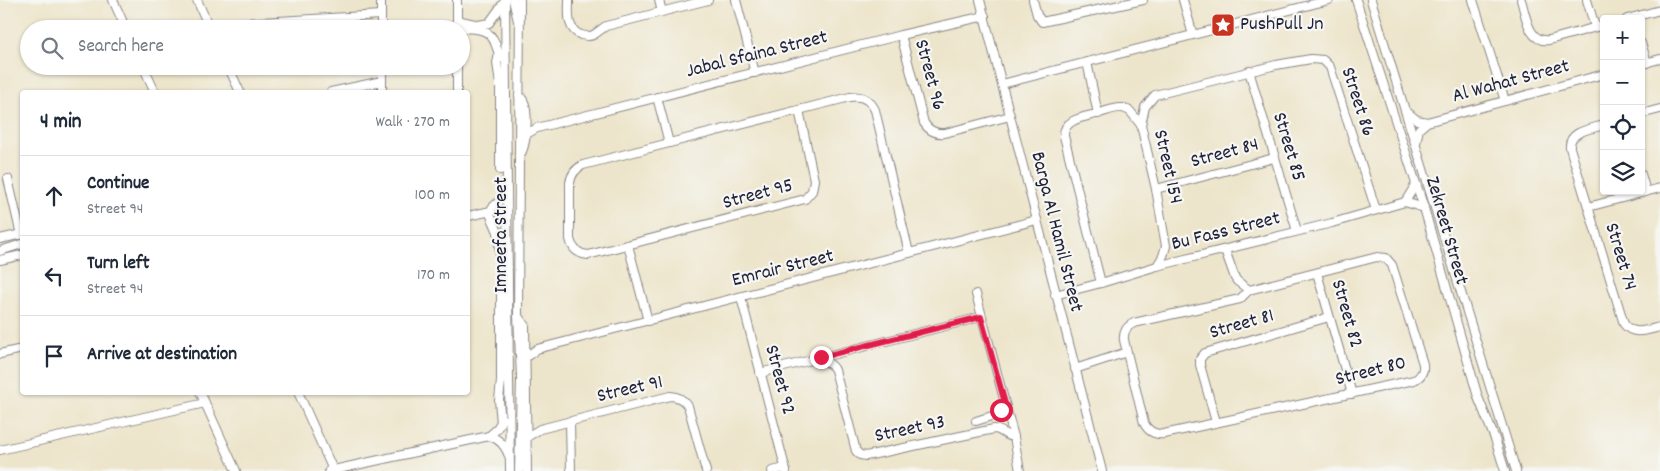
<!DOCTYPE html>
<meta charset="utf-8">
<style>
:root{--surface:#fff;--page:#f6f6f7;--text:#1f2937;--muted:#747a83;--line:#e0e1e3}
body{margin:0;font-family:Dekko,sans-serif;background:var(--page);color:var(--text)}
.controls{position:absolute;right:15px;top:15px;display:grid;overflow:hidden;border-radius:5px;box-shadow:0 1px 4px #0004}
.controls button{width:45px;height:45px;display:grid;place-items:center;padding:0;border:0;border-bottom:1px solid var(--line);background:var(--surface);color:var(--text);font:25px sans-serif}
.stop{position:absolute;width:15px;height:15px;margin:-11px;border:4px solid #e11d48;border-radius:50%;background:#fff}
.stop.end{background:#e11d48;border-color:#fff;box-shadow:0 1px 5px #0008}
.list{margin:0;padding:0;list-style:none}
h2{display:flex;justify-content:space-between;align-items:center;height:65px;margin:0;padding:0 20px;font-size:21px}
h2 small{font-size:16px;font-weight:400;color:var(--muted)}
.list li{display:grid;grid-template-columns:32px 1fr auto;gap:15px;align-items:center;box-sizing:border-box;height:80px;padding:0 20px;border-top:1px solid var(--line)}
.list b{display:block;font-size:19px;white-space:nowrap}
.list p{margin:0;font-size:16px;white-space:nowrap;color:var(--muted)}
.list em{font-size:16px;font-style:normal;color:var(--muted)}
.icon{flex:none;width:28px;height:28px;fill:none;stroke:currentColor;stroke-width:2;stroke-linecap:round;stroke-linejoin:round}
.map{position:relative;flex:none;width:1660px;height:471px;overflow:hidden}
.search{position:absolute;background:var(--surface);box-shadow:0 1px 4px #0004;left:20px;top:20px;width:450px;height:55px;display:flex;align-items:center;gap:12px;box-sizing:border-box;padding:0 18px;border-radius:28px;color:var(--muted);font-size:19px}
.panel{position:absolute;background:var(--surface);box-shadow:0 1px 4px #0004;left:20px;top:90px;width:450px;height:305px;border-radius:5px}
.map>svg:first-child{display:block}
</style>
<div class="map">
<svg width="1660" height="471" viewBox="0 0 1660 471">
<rect width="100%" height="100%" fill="#f6f6f2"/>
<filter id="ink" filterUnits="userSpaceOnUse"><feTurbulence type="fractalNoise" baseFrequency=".02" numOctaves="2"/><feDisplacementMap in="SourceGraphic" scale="10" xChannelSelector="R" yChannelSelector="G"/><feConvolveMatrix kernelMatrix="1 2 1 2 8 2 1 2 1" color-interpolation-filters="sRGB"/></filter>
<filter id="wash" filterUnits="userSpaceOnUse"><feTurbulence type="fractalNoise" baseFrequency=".0096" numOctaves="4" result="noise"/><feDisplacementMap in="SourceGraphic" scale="20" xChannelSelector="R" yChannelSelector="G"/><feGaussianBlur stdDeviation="1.12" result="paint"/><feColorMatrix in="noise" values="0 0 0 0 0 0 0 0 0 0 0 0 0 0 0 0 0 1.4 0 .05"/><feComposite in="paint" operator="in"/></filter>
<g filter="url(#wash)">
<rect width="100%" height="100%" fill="#ede5cb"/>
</g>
<g filter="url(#ink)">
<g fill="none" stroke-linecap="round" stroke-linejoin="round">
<!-- minor casing -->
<g stroke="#888483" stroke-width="10">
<g id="minor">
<path d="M113 0 126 29"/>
<path d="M197 0 210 29"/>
<path d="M381 0V29"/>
<path d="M505 0 510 471"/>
<path d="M513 0 518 21"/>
<path d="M569 0C569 13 566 29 581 35 585 36 589 37 593 35 597 33 601 29 606 26L708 0"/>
<path d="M659 0 662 12"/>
<path d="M736 0 755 73"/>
<path d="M980 0 1102 471"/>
<path d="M1033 0 1037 15 1042 22 1143 0"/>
<path d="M1183 0 1193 35"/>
<path d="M1356 0 1424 208 1478 397 1495 439 1505 471"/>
<path d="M1371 0 1516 471"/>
<path d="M1473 0 1505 101"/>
<path d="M1521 0C1526 15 1528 43 1549 40L1604 25"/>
<path d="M1587 0 1595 27"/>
<path d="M1627 19 1660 10"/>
<path d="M457 20 479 25 489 23 505 1"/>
<path d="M457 24V0"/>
<path d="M457 28C471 29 489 26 495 43 497 48 498 53 501 58"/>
<path d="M211 29 228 24 381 15"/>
<path d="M901 35 924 123C929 131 936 134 945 133L1010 116"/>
<path d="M1641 43 1647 63"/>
<path d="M499 54 497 63 500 84V170"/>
<path d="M1087 62 1098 114"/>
<path d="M1641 64 1660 59"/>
<path d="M143 66 155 92"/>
<path d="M228 66 240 92"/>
<path d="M382 66V92"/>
<path d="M1249 71 1297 231"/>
<path d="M1002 84 1329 0"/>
<path d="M331 92 382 81"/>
<path d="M457 92V66"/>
<path d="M519 95C522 98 524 101 525 105 528 117 527 148 519 156"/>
<path d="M657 97 669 143"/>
<path d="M799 110 814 180 812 191 805 199 588 255C578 254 572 249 570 239V183C571 175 575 169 583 165 672 143 761 120 850 97 861 95 870 99 875 110L909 253"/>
<path d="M1406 111 1417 120 1427 122 1604 74"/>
<path d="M1641 114 1660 109"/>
<path d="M1141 125 1145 107 1155 95 1276 65 1311 59 1323 60 1330 67 1376 210"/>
<path d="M1604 125C1591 129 1568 131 1570 148L1624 324C1633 336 1647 330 1660 327"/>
<path d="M525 135 537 128 901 35 985 16"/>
<path d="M1416 143 1419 129 1427 122"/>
<path d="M1641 174 1646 192"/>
<path d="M8 179 21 235"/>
<path d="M1156 189 1274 158"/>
<path d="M1405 202 1416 184"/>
<path d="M1588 207 1660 188"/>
<path d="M468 216 491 211"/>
<path d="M0 239 22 234"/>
<path d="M628 245 648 321"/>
<path d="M1225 250 1235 278 1237 281 1249 290"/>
<path d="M0 251 22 244"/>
<path d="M1377 257 1386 258 1392 265 1423 364C1424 372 1421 377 1414 380L1164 434C1154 435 1148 431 1144 423L1124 340C1123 332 1127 326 1134 323L1240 299 1249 290Z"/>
<path d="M0 260 22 255"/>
<path d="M1317 273 1352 394"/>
<path d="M1101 283 1064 136C1063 118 1087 117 1100 113 1107 111 1115 107 1123 108L1130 111 1141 125 1156 189 1166 246 1163 256 1157 266"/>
<path d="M976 294 1014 437 1020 471"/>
<path d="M1055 295 1101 283 1157 266 1332 223 1405 202 1424 208"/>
<path d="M741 297 786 471"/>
<path d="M518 316 525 326 527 471"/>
<path d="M0 354 22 349"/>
<path d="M526 357 537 349 1037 220"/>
<path d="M821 357C825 363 832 363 835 370L856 451 860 455 866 456 994 429C1002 429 1005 437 1014 437"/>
<path d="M1075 369 1127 352"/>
<path d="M760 373 981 317"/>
<path d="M200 392 236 471"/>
<path d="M298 392 333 470"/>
<path d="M570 421 571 471"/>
<path d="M976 421 992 416 1006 407"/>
<path d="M1216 422 1200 365V359L1205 353 1329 317"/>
<path d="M501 423 499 400 501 381V267L498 232 490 214 492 208 507 194"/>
<path d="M489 436 496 430 503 419"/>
<path d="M527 437 540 429 670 396C678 396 683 399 688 406L706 471"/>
<path d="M0 450 205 403"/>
<path d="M329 471 489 436C500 439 505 446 509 456"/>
<path d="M519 471 521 377 518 316 520 0"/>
<path d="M772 471 785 468"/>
</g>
</g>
<!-- minor -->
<use href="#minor" stroke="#fff" stroke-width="8"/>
</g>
</g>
<g fill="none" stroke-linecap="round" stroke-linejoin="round" filter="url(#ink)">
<!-- route -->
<path stroke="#e11d48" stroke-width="6" d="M821 357 981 317 1006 407 1001 410"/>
</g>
<!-- icons -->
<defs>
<g id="sight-square" transform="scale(1.25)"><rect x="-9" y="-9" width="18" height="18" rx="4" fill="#c8321e" stroke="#f6f6f2"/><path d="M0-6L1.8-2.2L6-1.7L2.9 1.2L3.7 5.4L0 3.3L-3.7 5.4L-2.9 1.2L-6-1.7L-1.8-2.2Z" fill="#fff"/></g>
</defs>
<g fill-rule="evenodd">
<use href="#sight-square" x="1223" y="25"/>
</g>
<g text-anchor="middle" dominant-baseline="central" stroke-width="4.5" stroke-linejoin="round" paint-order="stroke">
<!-- poi labels -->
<g font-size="20" fill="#22223b" stroke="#f6f6f2" text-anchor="start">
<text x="1240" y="25">PushPull Jn</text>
</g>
<!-- street labels -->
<g font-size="20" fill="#22223b" stroke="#f6f6f2">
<text transform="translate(757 55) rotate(-14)">Jabal Sfaina Street</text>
<text transform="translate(929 75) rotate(75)">Street 96</text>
<text transform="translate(1511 82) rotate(-15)">Al Wahat Street</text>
<text transform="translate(1357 102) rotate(72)">Street 86</text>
<text transform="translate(1288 147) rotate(73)">Street 85</text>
<text transform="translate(1225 154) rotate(-15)">Street 84</text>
<text transform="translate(1167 167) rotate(77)">Street 154</text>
<text transform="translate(758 195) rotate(-15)">Street 95</text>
<text transform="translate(1446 231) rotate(74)">Zekreet Street</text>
<text transform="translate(1056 232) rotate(76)">Barga Al Hamil Street</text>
<text transform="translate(1226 232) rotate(-14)">Bu Fass Street</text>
<text transform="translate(502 235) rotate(-90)">Imneefa Street</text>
<text transform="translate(1620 257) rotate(73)">Street 74</text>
<text transform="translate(783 269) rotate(-14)">Emrair Street</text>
<text transform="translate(1346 314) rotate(74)">Street 82</text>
<text transform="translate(1242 325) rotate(-16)">Street 81</text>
<text transform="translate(1371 372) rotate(-14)">Street 80</text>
<text transform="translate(779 380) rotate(75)">Street 92</text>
<text transform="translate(630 390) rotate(-13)">Street 91</text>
<text transform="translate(910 430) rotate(-12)">Street 93</text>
</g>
</g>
</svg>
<div class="controls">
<button>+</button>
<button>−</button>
<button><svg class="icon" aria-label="locate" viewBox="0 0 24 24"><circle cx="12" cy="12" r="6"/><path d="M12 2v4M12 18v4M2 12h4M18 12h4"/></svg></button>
<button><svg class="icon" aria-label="layers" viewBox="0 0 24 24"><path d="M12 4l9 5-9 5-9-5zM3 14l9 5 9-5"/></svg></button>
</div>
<div class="stop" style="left:1001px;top:410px"></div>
<div class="stop end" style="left:821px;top:357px"></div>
<div class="search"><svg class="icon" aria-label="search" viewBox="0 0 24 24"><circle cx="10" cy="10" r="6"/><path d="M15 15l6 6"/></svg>Search here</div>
<section class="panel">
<h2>4 min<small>Walk · 270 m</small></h2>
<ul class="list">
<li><svg class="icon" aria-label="ahead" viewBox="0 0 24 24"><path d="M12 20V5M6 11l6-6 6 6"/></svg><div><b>Continue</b><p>Street 94</p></div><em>100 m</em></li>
<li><svg class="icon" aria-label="left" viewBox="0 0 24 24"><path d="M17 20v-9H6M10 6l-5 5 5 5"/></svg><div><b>Turn left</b><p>Street 94</p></div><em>170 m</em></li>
<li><svg class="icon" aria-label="arrive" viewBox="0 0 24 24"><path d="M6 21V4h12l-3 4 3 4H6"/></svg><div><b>Arrive at destination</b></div></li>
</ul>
</section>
</div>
